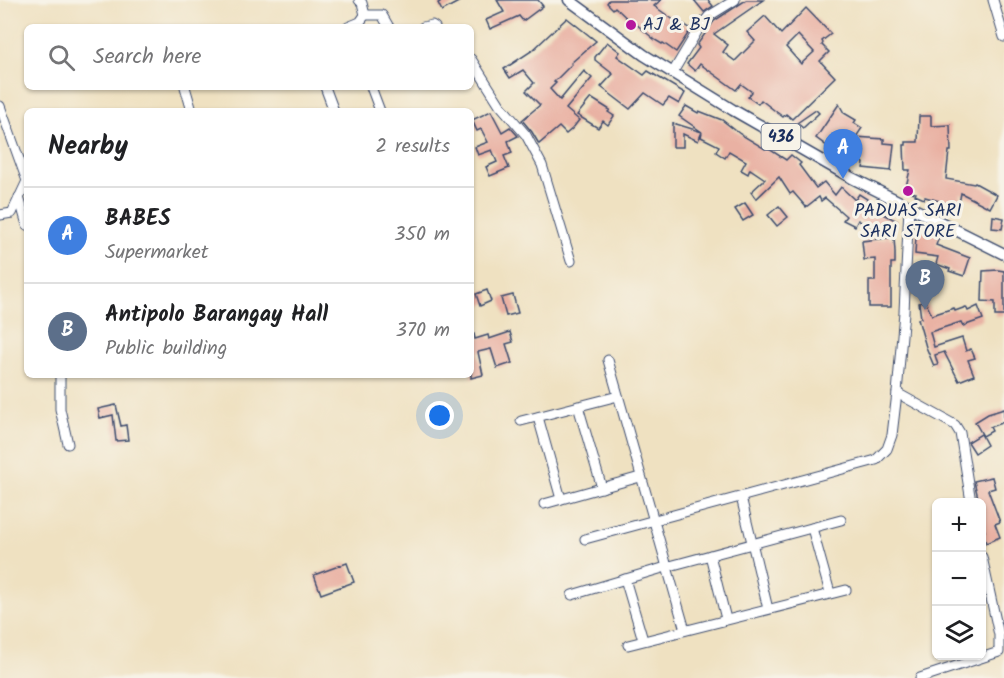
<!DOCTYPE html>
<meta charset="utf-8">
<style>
:root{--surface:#fff;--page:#f2f2f2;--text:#202124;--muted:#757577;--line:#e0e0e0;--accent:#2563eb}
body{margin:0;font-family:Kalam,sans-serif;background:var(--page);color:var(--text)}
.controls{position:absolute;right:18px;bottom:18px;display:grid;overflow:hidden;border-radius:9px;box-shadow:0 2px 4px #0004}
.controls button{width:54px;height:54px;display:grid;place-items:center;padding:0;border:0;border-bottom:2px solid var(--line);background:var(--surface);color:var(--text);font:30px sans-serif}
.you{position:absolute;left:440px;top:416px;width:21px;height:21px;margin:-15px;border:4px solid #fff;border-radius:50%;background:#1a73e8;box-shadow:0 0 0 9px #1a73e833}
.badge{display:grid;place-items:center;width:39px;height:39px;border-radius:50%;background:var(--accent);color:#fff;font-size:20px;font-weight:700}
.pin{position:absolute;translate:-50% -50px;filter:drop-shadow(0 2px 3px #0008)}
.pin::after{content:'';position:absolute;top:32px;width:21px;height:18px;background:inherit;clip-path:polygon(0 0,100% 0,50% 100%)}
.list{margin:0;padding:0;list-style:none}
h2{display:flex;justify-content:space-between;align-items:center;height:78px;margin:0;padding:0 24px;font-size:26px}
h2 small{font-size:20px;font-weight:400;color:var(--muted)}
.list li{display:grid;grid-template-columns:39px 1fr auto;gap:18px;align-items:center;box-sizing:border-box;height:96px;padding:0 24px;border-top:2px solid var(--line)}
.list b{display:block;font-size:22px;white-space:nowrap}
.list p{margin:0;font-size:20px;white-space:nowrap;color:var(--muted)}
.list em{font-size:20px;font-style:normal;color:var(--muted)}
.icon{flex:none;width:33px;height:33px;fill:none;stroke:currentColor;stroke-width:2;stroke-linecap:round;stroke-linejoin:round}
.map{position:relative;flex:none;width:1004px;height:678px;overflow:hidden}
.search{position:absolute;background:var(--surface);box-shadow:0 2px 4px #0004;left:24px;top:24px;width:450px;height:66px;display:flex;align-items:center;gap:15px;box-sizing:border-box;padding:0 21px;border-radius:9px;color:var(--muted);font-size:22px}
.panel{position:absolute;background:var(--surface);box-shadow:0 2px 4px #0004;left:24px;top:108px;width:450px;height:270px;border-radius:9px}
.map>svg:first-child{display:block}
</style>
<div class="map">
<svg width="1004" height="678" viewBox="0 0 1004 678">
<rect width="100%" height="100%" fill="#f7f3e8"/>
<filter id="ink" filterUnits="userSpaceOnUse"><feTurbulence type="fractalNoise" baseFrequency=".0167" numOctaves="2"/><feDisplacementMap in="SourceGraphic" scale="12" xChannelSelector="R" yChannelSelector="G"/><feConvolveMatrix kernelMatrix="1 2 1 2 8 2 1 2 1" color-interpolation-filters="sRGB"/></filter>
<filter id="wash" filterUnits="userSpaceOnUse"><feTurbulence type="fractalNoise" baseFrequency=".008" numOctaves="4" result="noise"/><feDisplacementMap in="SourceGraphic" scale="24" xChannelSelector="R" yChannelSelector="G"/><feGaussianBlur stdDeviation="1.35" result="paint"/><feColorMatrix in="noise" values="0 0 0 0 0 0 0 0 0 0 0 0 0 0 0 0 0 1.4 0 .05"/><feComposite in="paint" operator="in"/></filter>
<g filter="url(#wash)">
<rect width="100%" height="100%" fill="#efe1c1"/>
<g id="blocks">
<!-- building -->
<g fill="#e9b1a3" fill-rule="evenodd">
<path d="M443 0H462L442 11 438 3Z"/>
<path d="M497 0H538L543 6 523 21 519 16 490 29 486 20 504 12Z"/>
<path d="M609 0H661L654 6 678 23 679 21 691 29 676 52 663 43 662 44 655 40 636 24 635 26 615 7 613 9 607 3Z"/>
<path d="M694 0H708L713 6 704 12Z"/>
<path d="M746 0H763L714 34 728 45 723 52 735 61 755 41 747 32 765 16 781 34 806 8 831 34 822 41 823 43 822 45 829 52 820 61 835 77 792 119 786 114 783 117 761 100 758 104 748 97 752 92 741 84 736 90 700 64 695 71 687 64 699 48 697 45 714 21ZM798 35 814 52 801 64 786 47Z"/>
<path d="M567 18 596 41 571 63 572 64 554 82 556 83 550 89 560 100 584 71 592 78 566 109 579 120 573 128 566 134 559 127 539 144 532 132 522 120 540 105 526 91 534 83 523 70 510 78 504 69 533 50Z"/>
<path d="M607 42 620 52 617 56 644 75 648 71 685 93 679 104 669 98 663 105 645 93 630 109 601 87 613 74 595 60V57Z"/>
<path d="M591 98 610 110 608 112 614 116 608 125 603 121 598 128 577 115Z"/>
<path d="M839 104 844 113 856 120 854 123 862 128 856 137 884 139V143L894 144 891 171 863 168 864 163 854 157 840 154 842 147 829 142 827 146 816 138Z"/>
<path d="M686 106 698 113 699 111 722 120 740 134 765 149 766 147 786 160 791 155 801 163 799 165 816 188 824 182 835 195 841 187 855 200 859 194 870 201 866 207 880 215 882 213 897 221 888 238H894L895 252V263H891V307H869V281H875V259L864 260 862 241 887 238 858 220 855 226 843 220 846 216 825 198 821 201 819 197 806 207 793 192 790 194 779 177 756 199 751 192 765 179 750 169 748 174 741 170 746 161 729 151 725 158 716 152 719 146 701 137 702 132 698 141 683 134V147H673V123L702 132 679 116Z"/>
<path d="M816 110 819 113 803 128 797 123Z"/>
<path d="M491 111 502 132 510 127 518 136 508 141 512 153 504 156 509 168 490 176 486 167 497 162 492 150 478 155 475 147 488 142 481 129 477 131 472 120Z"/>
<path d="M919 116H931V126L950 125 951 151H949L946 179 974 184 975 183 997 195 990 208 961 193 958 209 950 207V204L925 197 924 199 915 195 916 193 905 191 910 170H905L904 145H906V142H918Z"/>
<path d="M745 203 753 215 743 221 735 209Z"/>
<path d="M779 206 788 217 777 226 768 215Z"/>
<path d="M993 216 1004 218 1002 229 992 228Z"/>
<path d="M919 227 940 235 936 245 970 258 964 276 949 271 950 269 936 264 938 257 915 254 916 236Z"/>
<path d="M998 270 1004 271V316H995V302L982 301 983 271Z"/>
<path d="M487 290 491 301 480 306 476 294Z"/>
<path d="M513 295 518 313 506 316 501 298Z"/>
<path d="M925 301 932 315 954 308 955 311 966 307 968 311 978 306 983 319 963 326 961 322 930 332 934 347 962 338 966 351 971 349 975 358 968 360 974 375 959 381 944 352 935 355 938 365 934 366 926 347 918 319 921 318 919 303Z"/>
<path d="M510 332 513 342 506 344 512 363 497 368 491 349 478 352 483 375 471 378V334H474L475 339 488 335 489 339Z"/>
<path d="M116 405 121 426 126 425 128 440 116 441 113 415 100 418 98 409Z"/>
<path d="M1004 409V422L990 427 992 431 983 436 975 422 988 414Z"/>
<path d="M981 434 987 445 975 453 968 442Z"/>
<path d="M992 477 995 488 988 490 1000 522 995 524 1000 537 986 543 982 532 985 531 981 520V502H979L974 481Z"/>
<path d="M347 563 354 582 321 594 314 575Z"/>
</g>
</g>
</g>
<g filter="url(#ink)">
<use href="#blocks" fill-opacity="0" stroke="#3b4a6d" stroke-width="1.5"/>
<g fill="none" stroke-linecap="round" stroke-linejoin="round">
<!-- minor casing -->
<g stroke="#3b4a6d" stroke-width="11">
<g id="minor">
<path d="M359 0 362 3 365 15"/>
<path d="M993 0 1004 37"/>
<path d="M365 15H382L389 27"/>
<path d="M348 27 360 22 365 15"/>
<path d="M423 27 432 25 435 27"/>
<path d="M471 59 500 105 526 135 542 165 571 261"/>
<path d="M673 72 698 30 709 16 735 0"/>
<path d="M185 87 192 111"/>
<path d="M325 87 334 111"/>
<path d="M371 87 380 111"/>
<path d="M0 106 27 181"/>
<path d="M19 197 27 225"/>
<path d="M0 215 12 213 27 181"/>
<path d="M608 360 685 630"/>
<path d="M60 375V409L68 444"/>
<path d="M897 393 955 425 960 433 971 502"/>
<path d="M578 406 602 488"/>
<path d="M538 417 561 499"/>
<path d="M521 421 618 396"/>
<path d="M741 497 768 609"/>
<path d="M544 504 640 477"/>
<path d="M812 528 830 593"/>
<path d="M585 539 876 460 887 449 892 435 897 393 904 312 909 207"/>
<path d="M710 555 726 619"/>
<path d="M625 579 643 640"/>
<path d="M572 595 666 567 841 520"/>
<path d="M628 645 846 590"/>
<path d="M920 678 999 652V635L982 557"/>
</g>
</g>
<!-- major casing -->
<g stroke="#3b4a6d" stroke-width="13">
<path id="major" d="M569 0 644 55 733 110 852 178 1004 254"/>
</g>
<!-- minor -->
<use href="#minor" stroke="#fff" stroke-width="9"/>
<!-- major -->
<use href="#major" stroke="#fff" stroke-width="10"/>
</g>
</g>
<!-- markers -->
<g fill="#b5179e" stroke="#f7f3e8" stroke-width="2">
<circle cx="631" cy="25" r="6"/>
<circle cx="908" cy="191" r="6"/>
</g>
<g text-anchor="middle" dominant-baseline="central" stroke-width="6" stroke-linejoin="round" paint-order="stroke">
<!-- shield labels -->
<rect fill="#f7f3e8" stroke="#5d6a87" stroke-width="1.5" x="761.5" y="124" width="39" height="26" rx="4.5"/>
<g font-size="16" font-weight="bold" fill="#1b2f5e">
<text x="781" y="137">436</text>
</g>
<!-- poi labels -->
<g font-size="18" fill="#1b2f5e" stroke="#f7f3e8" text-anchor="start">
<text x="643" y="25">AJ &amp; BJ</text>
<text x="908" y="211" text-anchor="middle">PADUAS SARI<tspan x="908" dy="21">SARI STORE</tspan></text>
</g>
</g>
</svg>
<div class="controls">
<button>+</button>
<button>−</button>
<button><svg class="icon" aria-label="layers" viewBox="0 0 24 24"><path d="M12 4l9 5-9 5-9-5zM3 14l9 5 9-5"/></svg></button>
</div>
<div class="you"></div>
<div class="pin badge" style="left:843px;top:179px;background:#3f7fe0">A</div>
<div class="pin badge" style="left:925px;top:310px;background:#5c6f8a">B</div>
<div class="search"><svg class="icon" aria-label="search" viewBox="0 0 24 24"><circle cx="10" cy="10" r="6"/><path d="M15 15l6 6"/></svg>Search here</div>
<section class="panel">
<h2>Nearby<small>2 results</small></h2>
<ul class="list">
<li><span class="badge" style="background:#3f7fe0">A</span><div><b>BABES</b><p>Supermarket</p></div><em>350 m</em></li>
<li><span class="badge" style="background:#5c6f8a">B</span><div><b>Antipolo Barangay Hall</b><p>Public building</p></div><em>370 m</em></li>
</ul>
</section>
</div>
